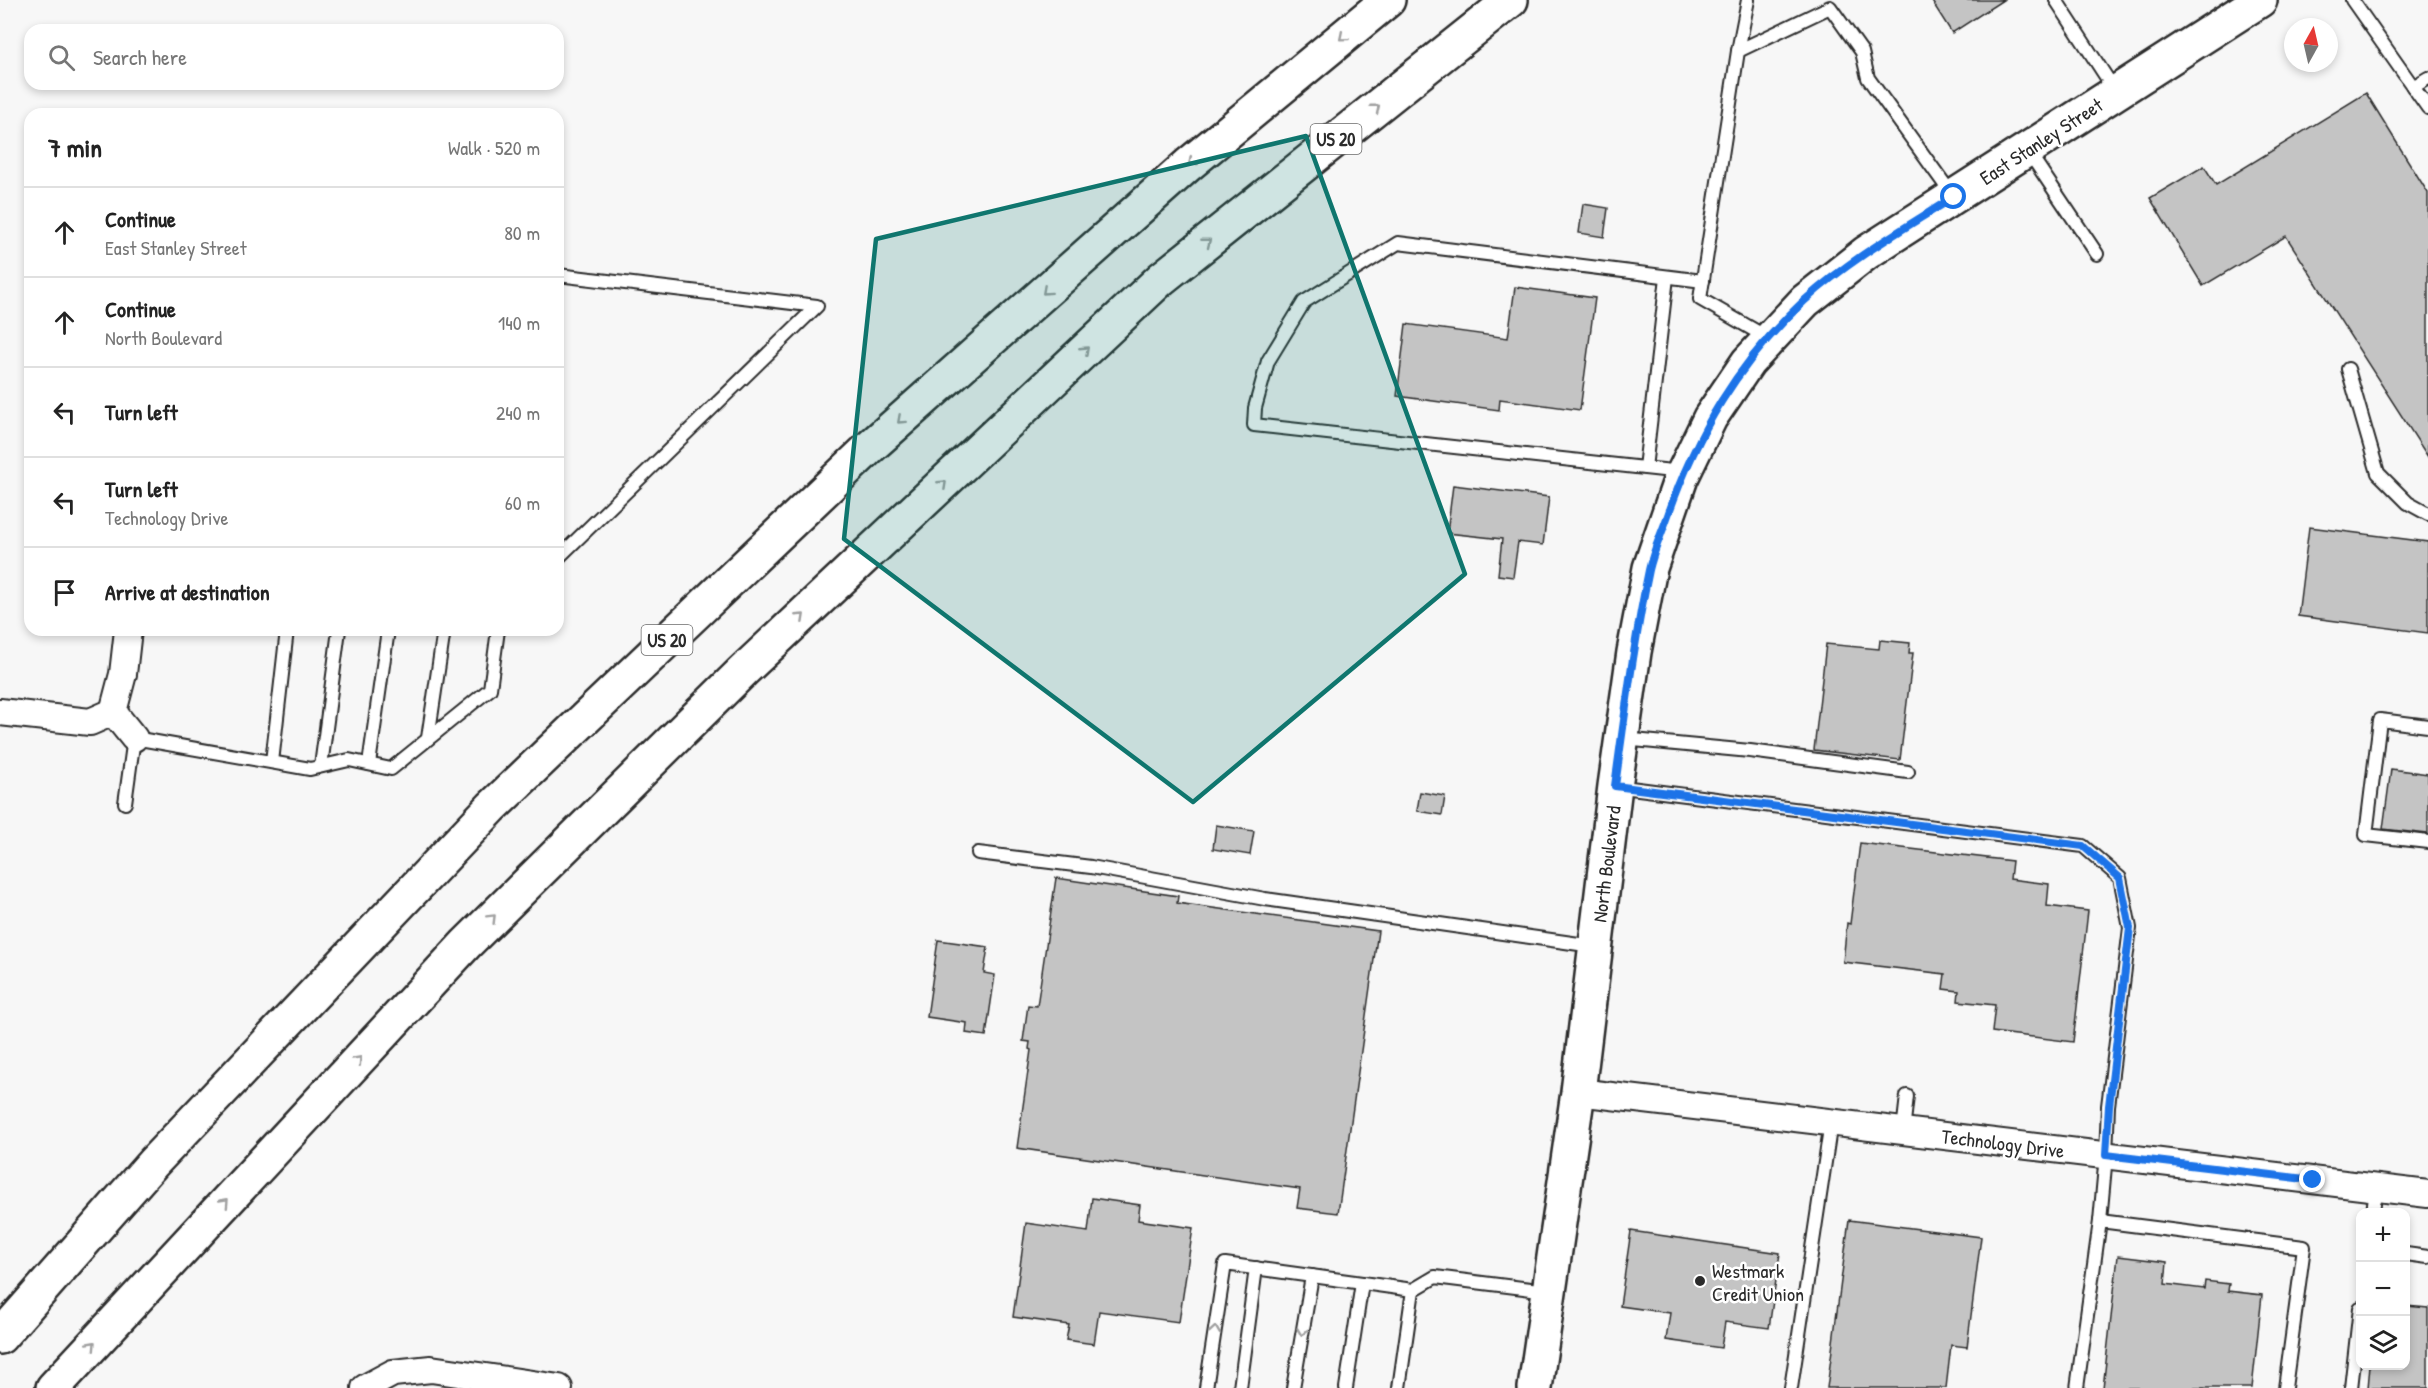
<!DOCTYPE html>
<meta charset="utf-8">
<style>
:root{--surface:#fff;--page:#f6f6f6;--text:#222;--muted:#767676;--line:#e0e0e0}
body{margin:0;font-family:"Patrick Hand",sans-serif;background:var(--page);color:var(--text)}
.controls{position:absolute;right:18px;bottom:18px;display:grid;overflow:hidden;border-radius:12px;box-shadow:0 3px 9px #0003}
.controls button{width:54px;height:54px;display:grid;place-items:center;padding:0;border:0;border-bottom:2px solid var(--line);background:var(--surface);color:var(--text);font:30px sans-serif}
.compass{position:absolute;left:2284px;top:18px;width:54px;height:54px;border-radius:50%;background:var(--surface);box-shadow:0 3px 9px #0003;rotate:8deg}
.stop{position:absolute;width:18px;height:18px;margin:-14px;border:4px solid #1a73e8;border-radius:50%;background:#fff}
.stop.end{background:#1a73e8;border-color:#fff;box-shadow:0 2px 6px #0008}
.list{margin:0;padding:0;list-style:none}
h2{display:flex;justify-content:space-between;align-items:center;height:78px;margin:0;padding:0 24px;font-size:26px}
h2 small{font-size:20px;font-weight:400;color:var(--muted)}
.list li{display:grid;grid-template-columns:39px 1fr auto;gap:18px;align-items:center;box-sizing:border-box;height:90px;padding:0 24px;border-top:2px solid var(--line)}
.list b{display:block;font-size:22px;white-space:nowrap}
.list p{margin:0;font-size:20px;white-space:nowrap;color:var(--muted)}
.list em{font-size:20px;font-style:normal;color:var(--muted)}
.icon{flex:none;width:33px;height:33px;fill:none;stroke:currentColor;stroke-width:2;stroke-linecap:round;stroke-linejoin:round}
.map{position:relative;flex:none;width:2428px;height:1388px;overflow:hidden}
.search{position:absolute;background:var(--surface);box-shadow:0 3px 9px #0003;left:24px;top:24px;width:540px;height:66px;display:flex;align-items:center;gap:15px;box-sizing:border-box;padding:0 21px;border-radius:18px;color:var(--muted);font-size:22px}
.panel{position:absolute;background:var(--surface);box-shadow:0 3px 9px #0003;left:24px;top:108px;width:540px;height:528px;border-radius:18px}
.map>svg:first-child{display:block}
</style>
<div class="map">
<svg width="2428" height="1388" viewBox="0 0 2428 1388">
<rect width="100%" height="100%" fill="#f7f7f7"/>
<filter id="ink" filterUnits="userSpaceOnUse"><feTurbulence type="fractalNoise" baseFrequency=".0167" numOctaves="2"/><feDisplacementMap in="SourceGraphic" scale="12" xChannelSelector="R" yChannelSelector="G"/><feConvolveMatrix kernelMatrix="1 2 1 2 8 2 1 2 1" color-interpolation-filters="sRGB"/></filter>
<g filter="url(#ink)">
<!-- building -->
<g fill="#c4c4c4" stroke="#2b2b2b" stroke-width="1.5">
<path d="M1931 0H2003L1952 33Z"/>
<path d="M2366 93 2428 193V457L2286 236 2203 286 2150 198 2204 166 2216 185Z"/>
<path d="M1583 204 1608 208 1604 237 1579 233Z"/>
<path d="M1515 287 1595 298 1580 410 1500 399 1499 410 1397 396 1406 324 1508 338Z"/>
<path d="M1453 485 1549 497 1543 545 1518 542 1513 577 1498 575 1502 539 1447 533Z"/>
<path d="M2309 527 2428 542V633L2298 616Z"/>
<path d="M1880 640 1910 643 1909 653H1913L1900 760 1814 750 1826 644 1879 649Z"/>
<path d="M2391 769 2428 774V834L2383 829Z"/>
<path d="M1420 792 1445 796 1442 815 1417 811Z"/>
<path d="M1216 825 1254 831 1250 855 1213 849Z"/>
<path d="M1860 843 2012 861 2010 879 2049 884 2047 906 2088 911 2073 1042 1992 1032 1995 1005 1958 1001 1959 991 1943 989 1945 974 1843 962 1847 923 1850 924Z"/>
<path d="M1056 878 1178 896 1177 903 1378 931 1338 1213 1297 1208 1300 1189 1017 1148 1031 1050 1029 1049 1030 1042 1023 1041 1028 1005 1037 1006Z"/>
<path d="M938 940 988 947 984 973 995 975 986 1036 966 1033 967 1023 927 1017Z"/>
<path d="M1092 1198 1140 1205 1138 1220 1193 1228 1179 1322 1099 1311 1094 1344 1066 1340 1069 1325 1013 1317 1026 1223 1088 1232Z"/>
<path d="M1849 1220 1981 1237 1967 1347 1951 1345 1946 1388H1827Z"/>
<path d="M1631 1231 1780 1253 1769 1328 1725 1322 1721 1348 1666 1340 1670 1313 1620 1306Z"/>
<path d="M2118 1256 2167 1262 2165 1284 2204 1289 2205 1281 2229 1284 2228 1291 2262 1295 2252 1388H2103Z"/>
<path d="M2406 1306 2428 1308V1388H2368L2370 1365H2406Z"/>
</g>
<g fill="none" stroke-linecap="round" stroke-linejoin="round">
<!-- lane casing -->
<g stroke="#2b2b2b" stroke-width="16">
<g id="lane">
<path d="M1748 0 1738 51 1830 7 1862 52 1868 78 1953 196"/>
<path d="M2056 0 2116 92"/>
<path d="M2352 0 2428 108"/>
<path d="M1738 51 1700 299 1768 338"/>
<path d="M2413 87 2428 78"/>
<path d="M2028 151 2097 254"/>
<path d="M558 275 817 306 558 558"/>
<path d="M2348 369 2378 473 2408 503 2428 514"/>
<path d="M1645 468 1667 277"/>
<path d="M1681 472 1254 425 1255 408 1268 361 1304 302 1398 243 1703 281"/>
<path d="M2428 726 2380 720 2366 835 2428 842"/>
<path d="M428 738 444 630"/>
<path d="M1623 739 1750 751 1908 772"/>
<path d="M272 762 287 630"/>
<path d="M369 764 388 630"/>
<path d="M321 766 339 630"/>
<path d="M1615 786 2083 846 2120 878 2130 928 2108 1106 2106 1155 2100 1221"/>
<path d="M125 803 134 738 310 769 349 760 391 769 490 689 498 630"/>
<path d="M978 853 1091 867 1265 899 1593 946"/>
<path d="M1903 1131 1907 1096"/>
<path d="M2373 1212 2376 1188"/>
<path d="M2406 1254 2428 1257"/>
<path d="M1206 1388 1225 1264 1413 1290 1435 1277 1547 1291"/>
<path d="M1240 1388 1256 1268"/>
<path d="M1293 1388 1312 1276"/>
<path d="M1346 1388 1362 1283"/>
<path d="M1399 1388 1413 1290"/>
<path d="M1791 1388 1831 1122"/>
<path d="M2077 1388 2100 1221 2304 1247 2285 1388"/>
<path d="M2351 1388 2360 1308"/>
</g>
</g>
<!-- street casing -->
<g stroke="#2b2b2b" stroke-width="30">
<g id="street">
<path d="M0 712 90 722 113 712"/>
<path d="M113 712 123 674 128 630"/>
<path d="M113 712 134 738"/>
<path d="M1578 1092 2428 1194"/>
<path d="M365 1388 393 1373 431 1369 559 1388"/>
</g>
</g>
<!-- secondary casing -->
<g stroke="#2b2b2b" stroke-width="38">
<path id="secondary" d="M1535 1388 1578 1092 1615 786 1634 652 1650 568 1681 478 1710 418 1748 362 1805 301 1866 253 2260 0"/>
</g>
<!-- highway casing -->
<g stroke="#2b2b2b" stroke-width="38">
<g id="highway">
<path d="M0 1337 153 1163 492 807 868 449 1188 165 1388 0"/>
<path d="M53 1388 466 944 743 671 1161 279 1511 0"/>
</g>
</g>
<!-- lane -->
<use href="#lane" stroke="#fff" stroke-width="12"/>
<!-- street -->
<use href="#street" stroke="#fff" stroke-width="26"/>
<!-- secondary -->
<use href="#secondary" stroke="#fff" stroke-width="33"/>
<!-- highway -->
<use href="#highway" stroke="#fff" stroke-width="33"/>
</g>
<!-- one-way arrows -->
<defs><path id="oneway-chevron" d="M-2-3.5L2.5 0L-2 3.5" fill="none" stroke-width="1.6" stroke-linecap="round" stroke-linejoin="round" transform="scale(1.5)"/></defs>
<g stroke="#a0a0a0">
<use href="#oneway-chevron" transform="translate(1343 37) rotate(140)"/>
<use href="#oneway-chevron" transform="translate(1376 108) rotate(-39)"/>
<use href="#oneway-chevron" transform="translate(1192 162) rotate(140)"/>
<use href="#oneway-chevron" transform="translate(1207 242) rotate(-39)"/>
<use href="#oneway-chevron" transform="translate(1046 291) rotate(138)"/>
<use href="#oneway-chevron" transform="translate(1085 350) rotate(-43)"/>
<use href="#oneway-chevron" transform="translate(901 420) rotate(138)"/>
<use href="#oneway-chevron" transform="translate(943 484) rotate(-43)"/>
<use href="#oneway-chevron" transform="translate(801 617) rotate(-43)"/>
<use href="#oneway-chevron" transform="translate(492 918) rotate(-45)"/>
<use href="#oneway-chevron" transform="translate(358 1060) rotate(-47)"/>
<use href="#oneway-chevron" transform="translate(225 1202) rotate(-47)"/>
<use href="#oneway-chevron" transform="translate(1215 1330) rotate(-81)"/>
<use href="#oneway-chevron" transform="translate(1302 1332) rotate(99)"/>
<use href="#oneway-chevron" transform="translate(92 1345) rotate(-47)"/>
</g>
</g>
<g fill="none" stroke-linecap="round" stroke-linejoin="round" filter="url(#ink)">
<!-- route -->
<path stroke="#1a73e8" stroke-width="8" d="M1954 197C1903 229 1849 260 1804 301 1737 364 1697 432 1667 518 1661 535 1653 552 1649 570 1634 641 1625 714 1615 786L2083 846 2120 878 2130 928 2109 1106 2106 1155 2313 1180"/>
</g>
<!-- marked area -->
<path fill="#0f766e" fill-opacity="0.2" stroke="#0f766e" stroke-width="4.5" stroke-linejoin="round" d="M1306 136 1465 574 1193 802 844 539 876 239Z"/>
<!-- markers -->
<circle fill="#2b2b2b" stroke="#fff" stroke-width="2" cx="1700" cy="1281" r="6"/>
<g text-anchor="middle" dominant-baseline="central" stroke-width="5" stroke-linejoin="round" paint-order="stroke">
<!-- shield labels -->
<g fill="#fff" stroke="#6b6b6b" stroke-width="1.5">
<rect x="1310.5" y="124" width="51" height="30" rx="4.5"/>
<rect x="641.5" y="625" width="51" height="30" rx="4.5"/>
</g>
<g font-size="18" font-weight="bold" fill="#2b2b2b">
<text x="1336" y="139">US 20</text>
<text x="667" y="640">US 20</text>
</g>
<!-- street labels -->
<g font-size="20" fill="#2b2b2b" stroke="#fff">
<text transform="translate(2041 141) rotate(-33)">East Stanley Street</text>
<text transform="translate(1606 864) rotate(-83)">North Boulevard</text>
<text transform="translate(2003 1143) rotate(7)">Technology Drive</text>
</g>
<!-- poi labels -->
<g font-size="20" fill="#2b2b2b" stroke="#fff" text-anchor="start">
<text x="1712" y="1270">Westmark<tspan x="1712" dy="23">Credit Union</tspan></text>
</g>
</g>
</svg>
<div class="controls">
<button>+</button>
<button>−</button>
<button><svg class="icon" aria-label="layers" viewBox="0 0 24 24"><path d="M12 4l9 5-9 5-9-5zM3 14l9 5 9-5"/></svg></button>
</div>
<svg class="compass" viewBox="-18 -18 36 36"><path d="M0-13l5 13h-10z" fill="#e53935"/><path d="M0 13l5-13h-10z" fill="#767676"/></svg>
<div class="stop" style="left:1954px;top:197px"></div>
<div class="stop end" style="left:2313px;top:1180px"></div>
<div class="search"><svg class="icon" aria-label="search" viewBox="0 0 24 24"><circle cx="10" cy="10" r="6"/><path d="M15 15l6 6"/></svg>Search here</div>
<section class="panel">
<h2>7 min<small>Walk · 520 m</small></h2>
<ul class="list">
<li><svg class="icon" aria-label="ahead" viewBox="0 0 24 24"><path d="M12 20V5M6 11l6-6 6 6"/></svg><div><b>Continue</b><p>East Stanley Street</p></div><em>80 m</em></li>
<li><svg class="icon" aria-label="ahead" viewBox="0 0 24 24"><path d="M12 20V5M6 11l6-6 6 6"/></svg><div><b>Continue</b><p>North Boulevard</p></div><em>140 m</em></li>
<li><svg class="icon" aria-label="left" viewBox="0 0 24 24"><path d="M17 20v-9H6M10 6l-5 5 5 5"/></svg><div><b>Turn left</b></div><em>240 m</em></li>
<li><svg class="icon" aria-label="left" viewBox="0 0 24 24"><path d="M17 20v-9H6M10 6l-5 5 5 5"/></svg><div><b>Turn left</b><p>Technology Drive</p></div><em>60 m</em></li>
<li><svg class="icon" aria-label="arrive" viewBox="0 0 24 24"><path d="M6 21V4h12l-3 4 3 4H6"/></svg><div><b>Arrive at destination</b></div></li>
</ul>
</section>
</div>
